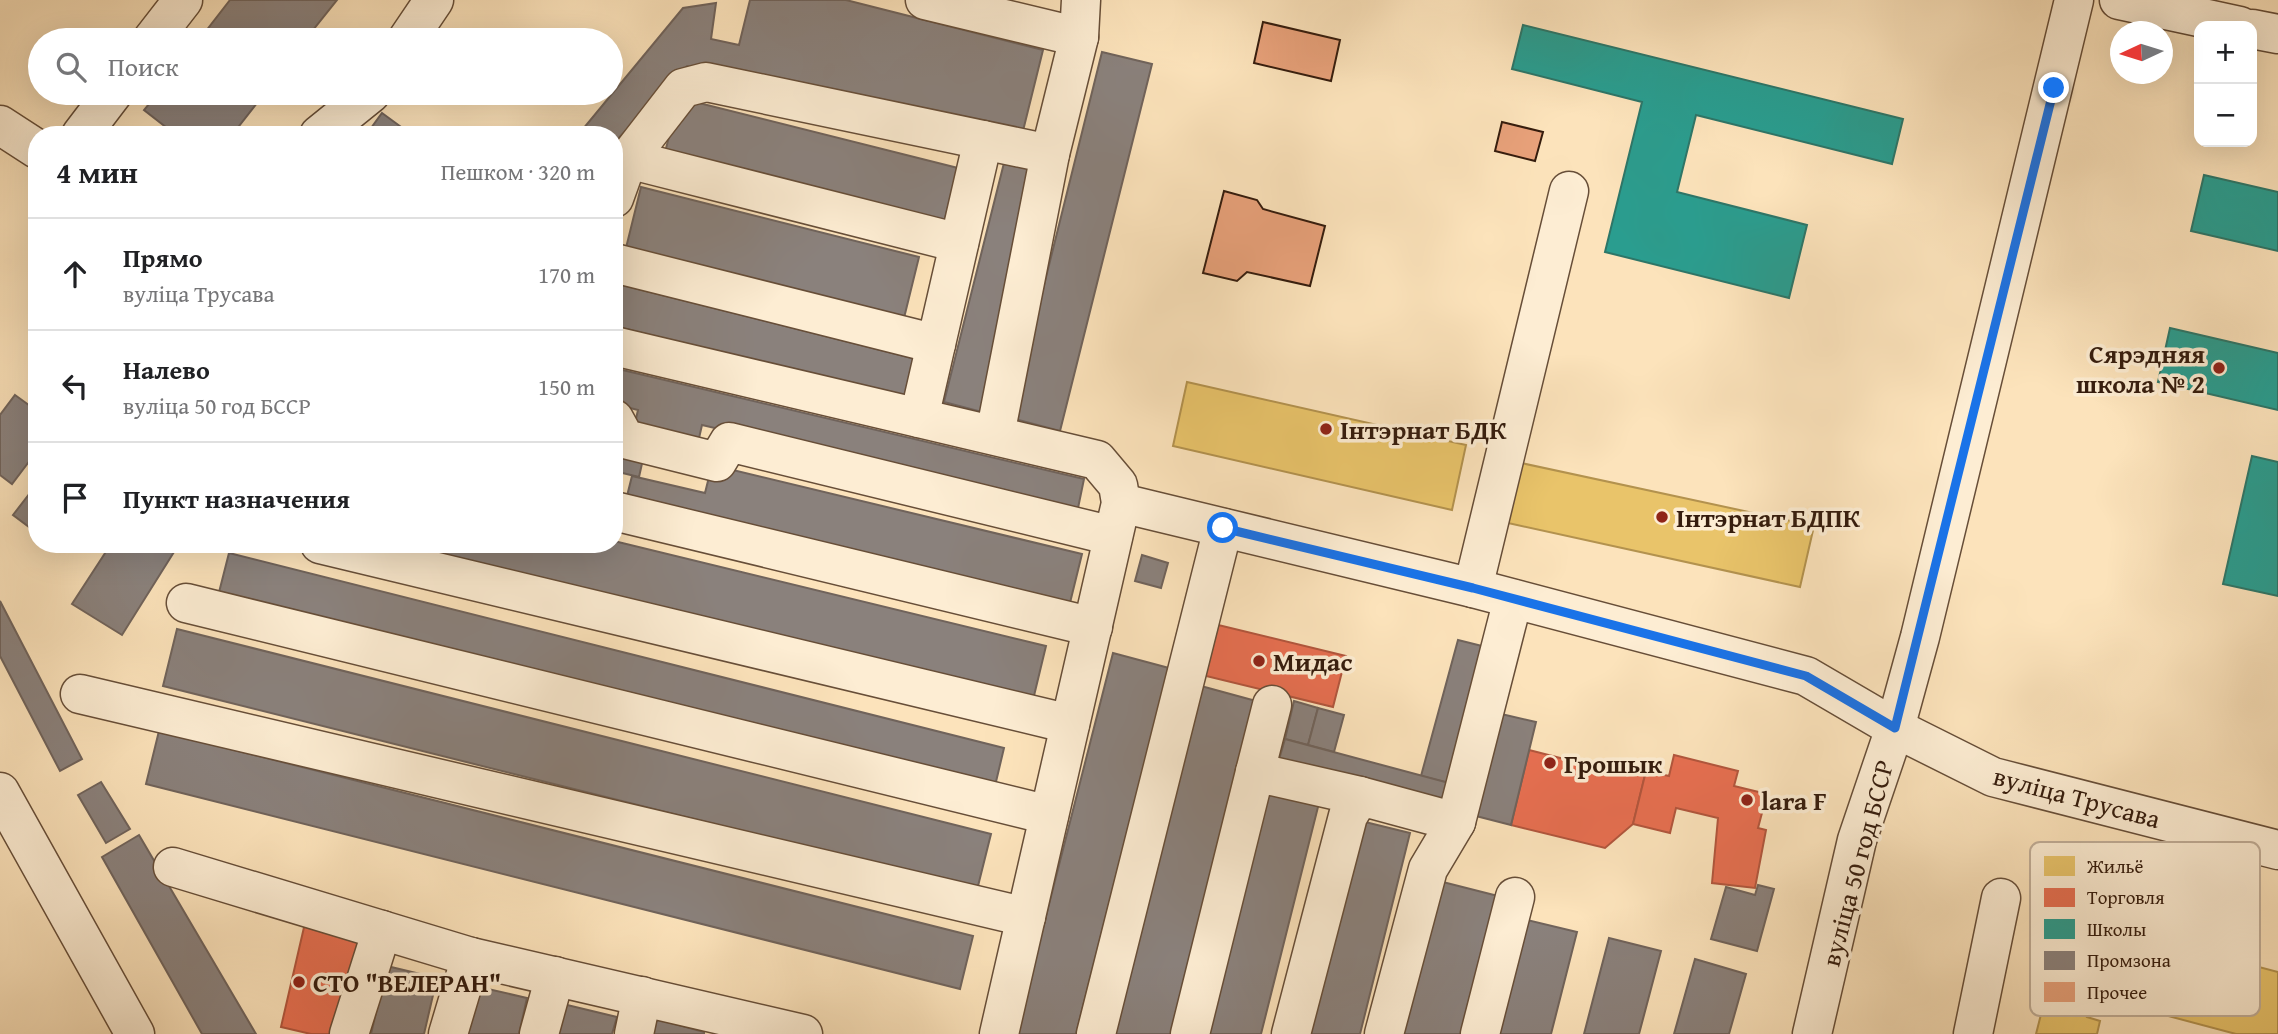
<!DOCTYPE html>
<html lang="ru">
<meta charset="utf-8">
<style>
:root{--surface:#fff;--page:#f2f2f2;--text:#202124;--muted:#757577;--line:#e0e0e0}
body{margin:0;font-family:"Gentium Book Plus",serif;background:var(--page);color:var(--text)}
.controls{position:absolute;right:21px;top:21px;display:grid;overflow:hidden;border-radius:14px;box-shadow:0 7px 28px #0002}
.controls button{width:63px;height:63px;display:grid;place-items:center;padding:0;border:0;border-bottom:2px solid var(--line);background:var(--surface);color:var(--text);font:35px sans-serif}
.compass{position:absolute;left:2110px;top:21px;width:63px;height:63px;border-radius:50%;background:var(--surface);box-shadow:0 7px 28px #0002;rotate:266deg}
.stop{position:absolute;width:21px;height:21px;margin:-16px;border:5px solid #1a73e8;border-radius:50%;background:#fff}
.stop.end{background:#1a73e8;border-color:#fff;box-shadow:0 2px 7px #0008}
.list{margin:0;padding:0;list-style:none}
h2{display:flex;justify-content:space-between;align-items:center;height:91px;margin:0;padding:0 28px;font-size:30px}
h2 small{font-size:23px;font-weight:400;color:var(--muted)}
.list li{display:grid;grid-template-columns:46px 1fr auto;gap:21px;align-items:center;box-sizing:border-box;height:112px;padding:0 28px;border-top:2px solid var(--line)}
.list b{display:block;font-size:26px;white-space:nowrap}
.list p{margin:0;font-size:23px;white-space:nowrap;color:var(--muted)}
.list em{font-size:23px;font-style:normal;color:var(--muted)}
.icon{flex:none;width:38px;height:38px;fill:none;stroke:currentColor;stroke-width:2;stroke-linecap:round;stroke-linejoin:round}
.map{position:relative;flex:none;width:2278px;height:1034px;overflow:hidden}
.search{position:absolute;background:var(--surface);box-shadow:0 7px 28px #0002;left:28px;top:28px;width:595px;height:77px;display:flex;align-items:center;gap:18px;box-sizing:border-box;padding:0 24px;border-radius:38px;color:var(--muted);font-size:26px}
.panel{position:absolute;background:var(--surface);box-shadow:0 7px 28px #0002;left:28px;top:126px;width:595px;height:427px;border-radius:28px}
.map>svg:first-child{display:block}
</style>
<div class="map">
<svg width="2278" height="1034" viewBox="0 0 2278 1034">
<rect width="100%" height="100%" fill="#fce3bb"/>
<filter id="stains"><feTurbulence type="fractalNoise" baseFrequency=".00286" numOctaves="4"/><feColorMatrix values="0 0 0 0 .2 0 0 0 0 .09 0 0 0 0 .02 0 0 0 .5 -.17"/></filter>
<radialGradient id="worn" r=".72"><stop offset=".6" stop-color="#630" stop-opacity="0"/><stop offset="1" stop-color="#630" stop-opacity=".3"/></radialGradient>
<!-- homes -->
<g fill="#e9c46a" stroke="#b3924e" stroke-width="2">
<path d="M1187 382 1466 445 1452 510 1173 446Z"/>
<path d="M1521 463 1814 526 1800 587 1508 523Z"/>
<path d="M2066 916 2278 972V1034H2236L2093 996 2087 1017 2100 1021 2097 1034H2036Z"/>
</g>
<!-- shops -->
<g fill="#e76f51" stroke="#b2563d" stroke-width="2">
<path d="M1210 623 1346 656 1333 707 1198 674Z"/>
<path d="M1529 750 1623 774 1646 771 1633 824 1605 848 1511 825Z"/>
<path d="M1674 755 1738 771 1734 786 1767 794 1758 828 1766 830 1755 888 1712 883 1718 818 1676 808 1670 833 1633 824 1646 771 1669 776Z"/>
<path d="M305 923 363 936 342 1034H311L281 1027Z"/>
</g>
<!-- schools -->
<g fill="#2a9d8f" stroke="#2d7668" stroke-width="2">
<path d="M1523 25 1903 119 1892 164 1696 115 1677 192 1807 225 1789 298 1605 252 1642 102 1512 69Z"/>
<path d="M2204 175 2278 192V251L2191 231Z"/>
<path d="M2170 328 2278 353V410L2158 382Z"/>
<path d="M2252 456 2278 462V596L2223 584Z"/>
</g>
<!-- industry -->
<g fill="#8a817c" stroke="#70635b" stroke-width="2">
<path d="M230 0H337L305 40H199Z"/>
<path d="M750 0H846L1043 50 1019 147 687 66 614 143V135H578L683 8 716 3 711 39 739 45Z"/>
<path d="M1102 52 1152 64 1060 431 1011 418Z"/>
<path d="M158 93H265L232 135H176L144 110Z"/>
<path d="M679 98 958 168 942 230 663 160Z"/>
<path d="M382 113 412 135H366Z"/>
<path d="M1006 155 1044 165 982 412 944 402Z"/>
<path d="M641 187 919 257 903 322 625 252Z"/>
<path d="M614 283 920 360 910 400 614 326Z"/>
<path d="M614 368 1084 479 1077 513 702 425 697 447 633 432 638 410 614 404Z"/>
<path d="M15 395 37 411V451L12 484 0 475V415Z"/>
<path d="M614 443 645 450 639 477 614 471Z"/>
<path d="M712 465 1082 554 1067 615 624 508 632 476 705 493Z"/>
<path d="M37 484V533L13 515Z"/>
<path d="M614 541 1046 646 1032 704 403 544H614Z"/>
<path d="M111 544H179L122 635 72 604Z"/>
<path d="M229 553 1004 748 990 807 214 612Z"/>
<path d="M1142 555 1168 563 1161 588 1135 581Z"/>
<path d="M0 601 82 759 60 771 0 656Z"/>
<path d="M177 629 991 834 977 890 163 686Z"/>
<path d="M1458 640 1486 647 1449 783 1421 776Z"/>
<path d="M1113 653 1169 668 1076 1034H1016Z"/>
<path d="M1201 686 1256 701 1172 1034H1113Z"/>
<path d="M1294 701 1318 708 1308 745 1285 739Z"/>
<path d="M1318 708 1344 715 1334 752 1308 745Z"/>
<path d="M1497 713 1536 722 1511 825 1472 815Z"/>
<path d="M159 731 973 936 960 989 146 784Z"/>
<path d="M1285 739 1449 783 1443 808 1278 763Z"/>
<path d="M101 782 130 829 106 843 78 795Z"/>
<path d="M1265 785 1320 799 1261 1034H1201Z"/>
<path d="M1361 821 1410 833 1360 1034H1308Z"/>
<path d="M139 835 256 1034H202L102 857Z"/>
<path d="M1431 879 1498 896 1463 1034H1392Z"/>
<path d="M1758 885 1774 889 1757 951 1711 939 1726 887 1755 895Z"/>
<path d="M1519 918 1577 932 1551 1034H1490Z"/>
<path d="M1609 938 1661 951 1639 1034H1584Z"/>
<path d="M1695 959 1746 974 1729 1034H1674Z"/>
<path d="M387 966 437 978 424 1034H371Z"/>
<path d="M466 984 527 998 519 1034H454Z"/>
<path d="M563 1004 617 1017 612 1034H556Z"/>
<path d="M657 1019 704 1032V1034H653Z"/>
</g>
<!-- building -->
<g fill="#e8a17a" stroke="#351c0d" stroke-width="2">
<path d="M1263 22 1340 40 1331 81 1254 63Z"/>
<path d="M1502 122 1543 132 1535 161 1495 151Z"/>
<path d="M1224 191 1257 200 1263 209 1325 226 1310 286 1247 272 1237 281 1203 273Z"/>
</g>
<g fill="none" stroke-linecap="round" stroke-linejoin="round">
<!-- minor casing -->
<g stroke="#674e38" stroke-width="41">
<g id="minor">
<path d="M925 0 1079 37"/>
<path d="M2119 0 2240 26"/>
<path d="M2252 29 2278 34"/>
<path d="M152 40 183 0"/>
<path d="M407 40 434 0"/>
<path d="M0 125 37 149"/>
<path d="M81 135 113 93"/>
<path d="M319 135 371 93"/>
<path d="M628 159 959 243"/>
<path d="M614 198 628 159 683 88 706 82 1050 154"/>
<path d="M614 263 936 344"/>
<path d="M614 346 1097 460 1118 485 1121 503 999 1034"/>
<path d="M919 418 983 140"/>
<path d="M614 419 625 439 717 462 729 442 1113 536"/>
<path d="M995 435 1050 154 1079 37 1081 0"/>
<path d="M1121 503 1473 588 1806 676 1895 728 1993 777 2278 850"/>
<path d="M614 511 1093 627"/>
<path d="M320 544 1070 724"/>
<path d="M1473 588 1569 191"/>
<path d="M186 603 1049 815"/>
<path d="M80 694 1026 917"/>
<path d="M1255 772 1272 705"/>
<path d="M0 792 135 1034"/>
<path d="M173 867 471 957 803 1034"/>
<path d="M349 1034 382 930"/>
<path d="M448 1034 471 957"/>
<path d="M539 1034 555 976"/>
<path d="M634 1034 642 996"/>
<path d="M1096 1034 1223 528"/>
<path d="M1190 1034 1255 772 1360 796"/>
<path d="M1291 1034 1348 816 1360 796 1456 822"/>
<path d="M1384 1034 1428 869 1456 822 1513 599"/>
<path d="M1480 1034 1515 897"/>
<path d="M1812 1034 1857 840 1895 728 1920 637 2074 0"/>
<path d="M1973 1034 2001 898"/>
</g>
</g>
<!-- minor -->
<use href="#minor" stroke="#fdedd3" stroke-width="38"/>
</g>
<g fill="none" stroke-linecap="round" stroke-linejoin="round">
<!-- route -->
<path stroke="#1a73e8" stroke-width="9" d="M1223 528 1473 588 1806 676 1895 728 2054 88"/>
</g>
<!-- markers -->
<g fill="#8f2418" stroke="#fdedd3" stroke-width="2.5">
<circle cx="2219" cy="368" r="7"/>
<circle cx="1326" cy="429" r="7"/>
<circle cx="1662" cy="517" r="7"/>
<circle cx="1259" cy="661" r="7"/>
<circle cx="1550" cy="763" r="7"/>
<circle cx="1747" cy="800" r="7"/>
<circle cx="299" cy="982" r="7"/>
</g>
<g text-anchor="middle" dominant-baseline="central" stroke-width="7" stroke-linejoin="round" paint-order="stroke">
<!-- poi labels -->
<g font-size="26" font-weight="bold" fill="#351c0d" stroke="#fdedd3" text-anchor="start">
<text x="2205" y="353" text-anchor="end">Сярэдняя<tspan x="2205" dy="30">школа № 2</tspan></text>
<text x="1340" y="429">Інтэрнат БДК</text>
<text x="1676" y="517">Інтэрнат БДПК</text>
<text x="1273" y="661">Мидас</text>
<text x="1564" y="763">Грошык</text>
<text x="1761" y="800">lara F</text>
<text x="313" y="982">СТО "ВЕЛЕРАН"</text>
</g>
<!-- street labels -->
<g font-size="26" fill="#351c0d" stroke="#fdedd3">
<text transform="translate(2077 797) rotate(15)">вуліца Трусава</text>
<text transform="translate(1857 863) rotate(-75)">вуліца 50 год БССР</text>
</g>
</g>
<!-- legend -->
<rect x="2030" y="842" width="230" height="174" rx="10" fill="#fdedd3" stroke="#c1ae98" stroke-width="2"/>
<rect x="2044" y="856" width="31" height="20" fill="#e9c46a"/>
<rect x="2044" y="888" width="31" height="19" fill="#e76f51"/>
<rect x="2044" y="919" width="31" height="20" fill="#2a9d8f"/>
<rect x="2044" y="951" width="31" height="19" fill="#8a817c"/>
<rect x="2044" y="982" width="31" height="20" fill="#e8a17a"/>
<g font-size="19" fill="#351c0d">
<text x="2087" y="873">Жильё</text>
<text x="2087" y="904">Торговля</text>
<text x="2087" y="936">Школы</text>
<text x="2087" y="967">Промзона</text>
<text x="2087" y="999">Прочее</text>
</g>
<rect width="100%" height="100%" filter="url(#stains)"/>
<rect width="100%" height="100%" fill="url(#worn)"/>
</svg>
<div class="controls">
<button>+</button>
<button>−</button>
</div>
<svg class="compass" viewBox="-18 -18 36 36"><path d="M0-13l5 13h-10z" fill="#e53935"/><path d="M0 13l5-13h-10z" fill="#757577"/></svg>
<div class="stop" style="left:1223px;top:528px"></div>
<div class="stop end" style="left:2054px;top:88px"></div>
<div class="search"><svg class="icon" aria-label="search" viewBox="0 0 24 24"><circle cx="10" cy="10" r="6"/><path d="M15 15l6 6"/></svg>Поиск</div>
<section class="panel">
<h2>4 мин<small>Пешком · 320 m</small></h2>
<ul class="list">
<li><svg class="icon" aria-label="ahead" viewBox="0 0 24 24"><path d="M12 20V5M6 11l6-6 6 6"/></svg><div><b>Прямо</b><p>вуліца Трусава</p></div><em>170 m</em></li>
<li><svg class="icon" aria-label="left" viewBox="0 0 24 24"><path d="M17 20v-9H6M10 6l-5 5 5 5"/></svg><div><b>Налево</b><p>вуліца 50 год БССР</p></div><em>150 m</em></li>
<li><svg class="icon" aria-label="arrive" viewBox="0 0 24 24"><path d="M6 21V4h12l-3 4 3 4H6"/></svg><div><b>Пункт назначения</b></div></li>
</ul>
</section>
</div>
